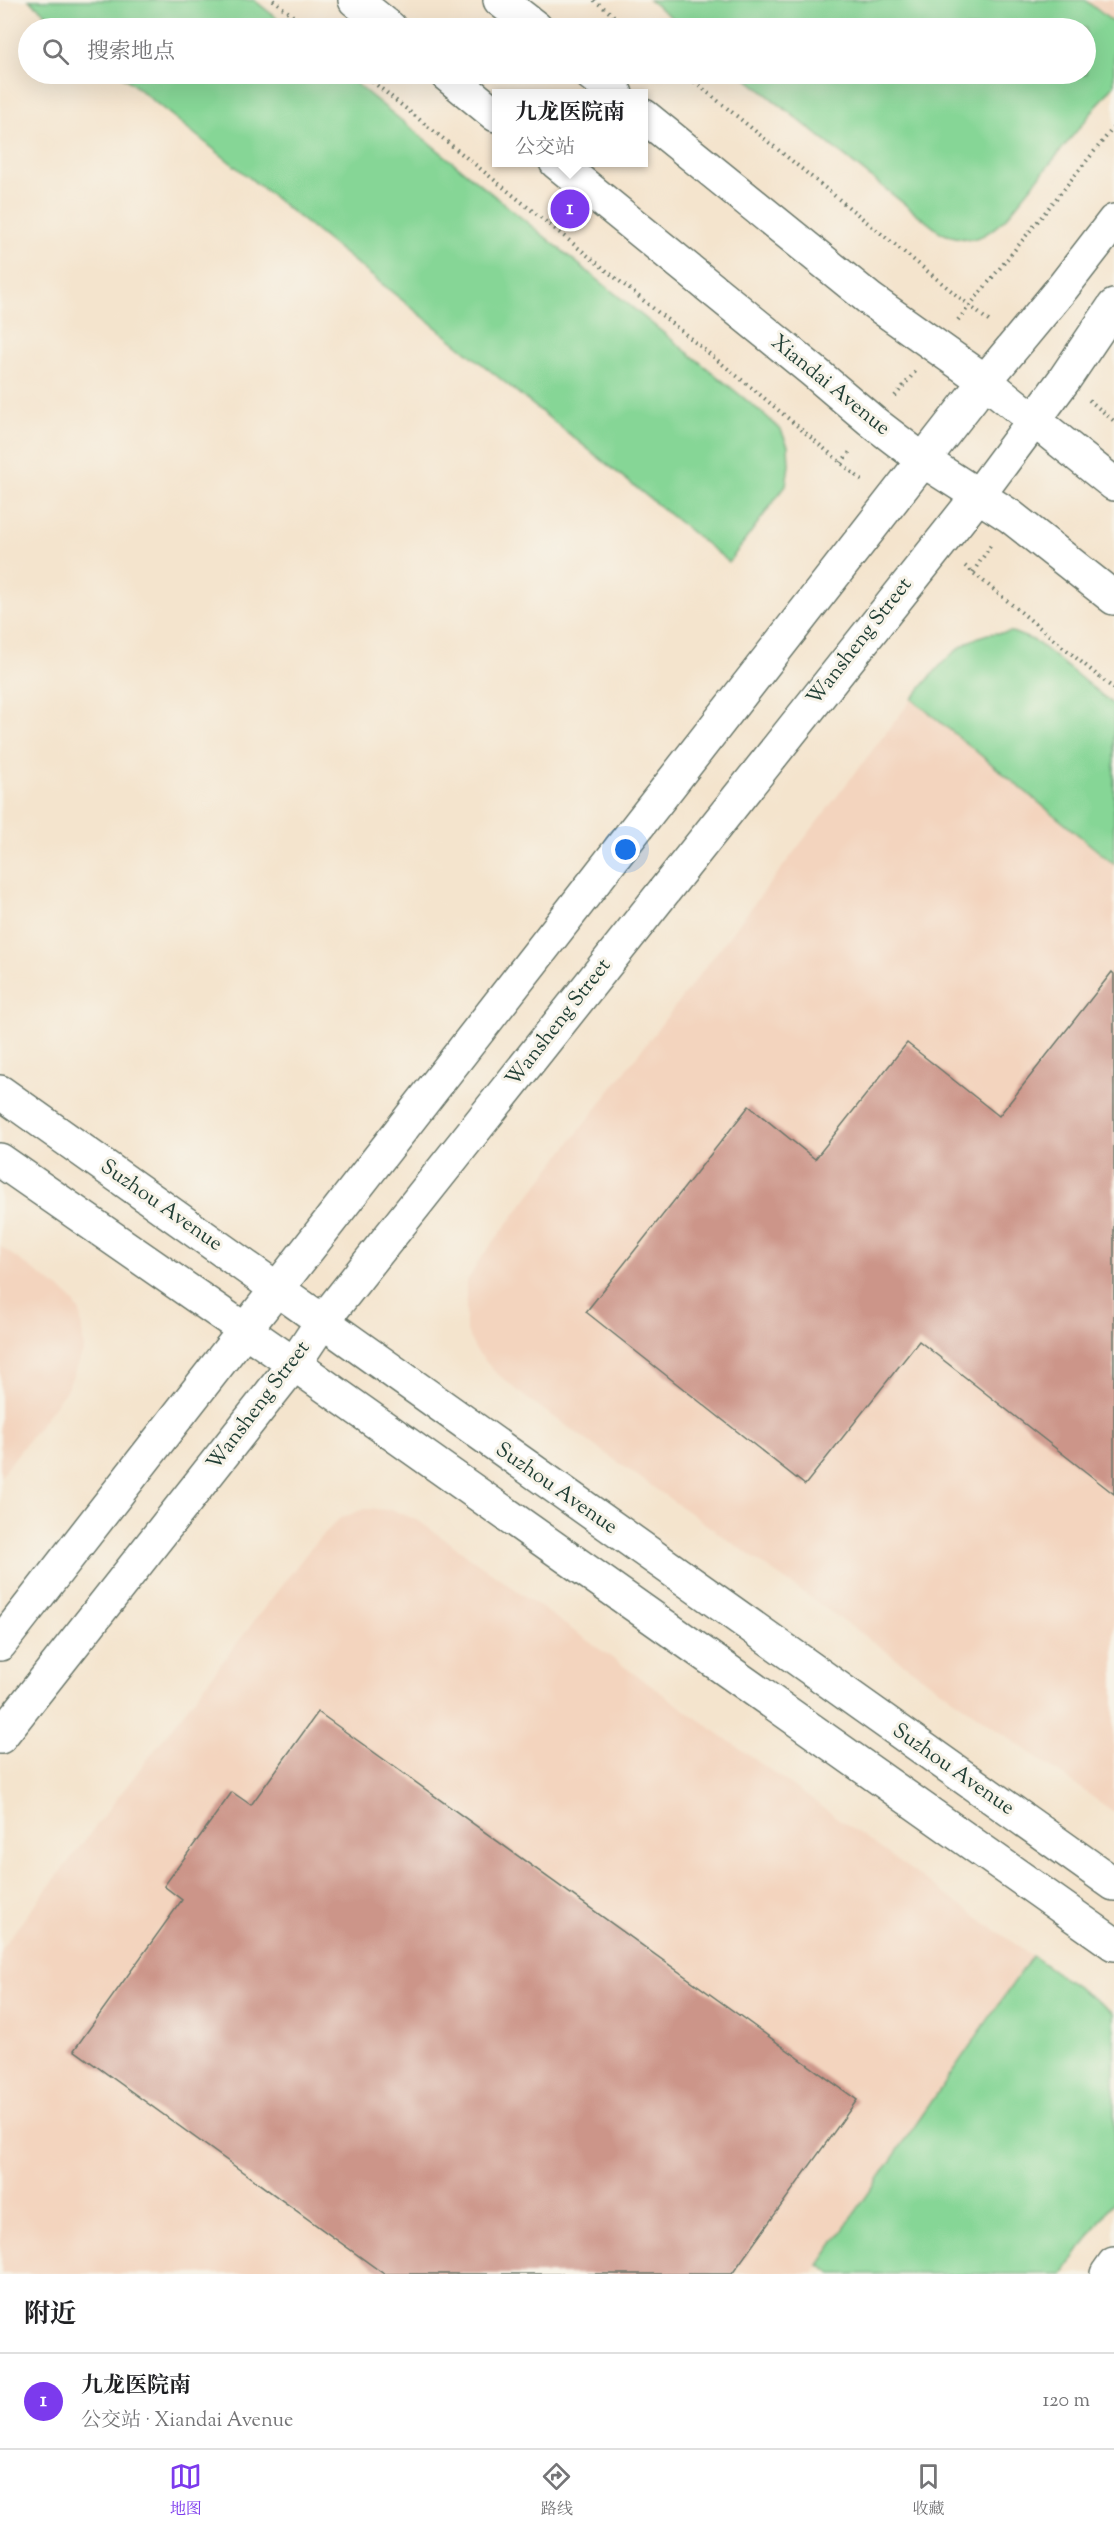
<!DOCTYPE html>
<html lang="zh">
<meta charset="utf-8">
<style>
:root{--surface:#fff;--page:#f6f6f6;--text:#202124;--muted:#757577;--line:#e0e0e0;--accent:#7c3aed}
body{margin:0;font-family:"Sorts Mill Goudy","Noto Serif SC",serif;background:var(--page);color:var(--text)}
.you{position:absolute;left:626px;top:850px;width:21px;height:21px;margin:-15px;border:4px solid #fff;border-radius:50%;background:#1a73e8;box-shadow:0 0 0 9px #1a73e833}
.badge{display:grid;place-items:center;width:39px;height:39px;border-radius:50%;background:var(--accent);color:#fff;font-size:20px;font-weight:700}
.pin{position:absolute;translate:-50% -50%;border:3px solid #fff;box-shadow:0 2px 6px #0006}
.popup{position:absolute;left:492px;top:89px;width:156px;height:78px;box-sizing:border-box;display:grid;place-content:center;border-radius:0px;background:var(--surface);filter:drop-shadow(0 2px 4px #0005);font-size:20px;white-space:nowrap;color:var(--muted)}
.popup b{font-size:22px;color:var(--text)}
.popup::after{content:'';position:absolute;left:50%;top:100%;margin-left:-12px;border:12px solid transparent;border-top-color:var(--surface)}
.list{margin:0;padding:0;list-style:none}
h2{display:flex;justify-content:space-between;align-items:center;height:78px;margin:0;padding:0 24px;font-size:26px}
h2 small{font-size:20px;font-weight:400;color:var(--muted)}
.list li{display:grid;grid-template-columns:39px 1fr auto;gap:18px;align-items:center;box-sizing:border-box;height:96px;padding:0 24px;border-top:2px solid var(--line)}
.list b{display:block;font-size:22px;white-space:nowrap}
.list p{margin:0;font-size:20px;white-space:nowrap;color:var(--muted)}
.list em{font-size:20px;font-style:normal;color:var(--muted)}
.icon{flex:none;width:33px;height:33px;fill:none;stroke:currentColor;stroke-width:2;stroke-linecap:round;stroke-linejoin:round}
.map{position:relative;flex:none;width:1114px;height:2274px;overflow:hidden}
.search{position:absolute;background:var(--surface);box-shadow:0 6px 24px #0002;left:18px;right:18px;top:18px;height:66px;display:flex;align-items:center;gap:15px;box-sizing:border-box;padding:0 21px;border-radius:33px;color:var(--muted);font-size:22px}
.sheet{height:174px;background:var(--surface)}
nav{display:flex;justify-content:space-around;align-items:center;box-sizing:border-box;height:84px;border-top:2px solid var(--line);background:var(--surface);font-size:16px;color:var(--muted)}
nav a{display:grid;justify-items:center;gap:3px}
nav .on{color:var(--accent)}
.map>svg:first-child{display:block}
</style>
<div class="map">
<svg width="1114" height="2274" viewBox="0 0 1114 2274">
<rect width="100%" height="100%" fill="#f7f3e8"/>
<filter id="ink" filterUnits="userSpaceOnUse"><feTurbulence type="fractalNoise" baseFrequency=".0167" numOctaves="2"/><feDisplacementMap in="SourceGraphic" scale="12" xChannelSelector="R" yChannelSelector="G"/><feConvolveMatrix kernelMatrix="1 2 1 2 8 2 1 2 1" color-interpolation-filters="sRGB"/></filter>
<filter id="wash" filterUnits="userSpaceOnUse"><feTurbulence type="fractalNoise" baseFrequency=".008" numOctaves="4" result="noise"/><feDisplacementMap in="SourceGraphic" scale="24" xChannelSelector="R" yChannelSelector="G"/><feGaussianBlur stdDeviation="1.35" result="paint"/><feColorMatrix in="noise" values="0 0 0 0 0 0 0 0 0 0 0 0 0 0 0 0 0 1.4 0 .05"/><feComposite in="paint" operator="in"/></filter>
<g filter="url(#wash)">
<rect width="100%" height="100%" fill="#f4e4cd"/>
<!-- built -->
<g fill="#f3d4be">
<path d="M1085 0H1114V23Z"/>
<path d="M912 699 1114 864V1812L524 1396 494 1371 475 1349 466 1329V1283L478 1262Z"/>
<path d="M0 1246 69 1296 80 1312 84 1349 67 1389 0 1477Z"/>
<path d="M364 1509 393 1510 419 1521 1032 1956 813 2274H0V1950L313 1545 339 1519Z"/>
</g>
<!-- green -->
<g fill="#86d696" stroke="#528a65" stroke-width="1.5">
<path d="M29 0H254L289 28H64Z"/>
<path d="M649 0H1085L1114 23V85L1006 218C982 240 973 244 941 233L741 74H1086V28H685Z"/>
<path d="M120 74H344L766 416 781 430 788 446 789 465 786 485 729 562Z"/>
<path d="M1012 632 1035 641 1114 705V864L912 699C932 675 955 642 988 634 995 633 1004 633 1012 632Z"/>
<path d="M1032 1956 1114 2013V2201L1063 2274H832L819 2265Z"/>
</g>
<g id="blocks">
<!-- building -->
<g fill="#cc9589">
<path d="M1112 972 1114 974V1494L919 1341 805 1485 586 1312 749 1106 815 1159 907 1043 999 1116Z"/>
<path d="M318 1712 857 2100 732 2274H384L74 2050 182 1900 164 1886 232 1792 251 1805Z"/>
</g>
</g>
</g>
<g filter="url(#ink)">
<use href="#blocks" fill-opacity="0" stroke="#6a776a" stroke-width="1.5"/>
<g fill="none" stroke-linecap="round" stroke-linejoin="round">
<!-- minor casing -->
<g stroke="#6a776a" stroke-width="36">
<path id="minor" d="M1107 2274 1114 2264"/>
</g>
<!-- secondary casing -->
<g stroke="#6a776a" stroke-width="36">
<g id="secondary">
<path d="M0 1092 1114 1884"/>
<path d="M0 1160 294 1364 1114 1944"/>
<path d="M0 1644 985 381 1063 287 1114 221"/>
<path d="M0 1737 294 1364 322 1322 977 497 1064 380 1114 306"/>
</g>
</g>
<!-- primary casing -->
<g stroke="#6a776a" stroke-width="36">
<g id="primary">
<path d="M355 0 390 28"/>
<path d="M500 0 536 28"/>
<path d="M446 74 496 115"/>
<path d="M591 74 616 94"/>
<path d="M644 116 871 300 985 381 1114 484"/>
<path d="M556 162 813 371 873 422 924 461 1010 516 1114 598"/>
</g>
</g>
<!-- path -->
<g stroke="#6a776a" stroke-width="4" stroke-dasharray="1.5 4.5" stroke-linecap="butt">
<path d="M273 0 308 28"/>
<path d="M594 0 629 28"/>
<path d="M363 74 758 393 865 483"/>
<path d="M685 74 991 323"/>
<path d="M958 320 1114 127"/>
<path d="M895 396 915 372"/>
<path d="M1089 400 1114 421"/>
<path d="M841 463 852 449"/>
<path d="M965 566 1114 689"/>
<path d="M973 572 991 545"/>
</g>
<!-- minor -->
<use href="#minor" stroke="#fff" stroke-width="33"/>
<!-- secondary -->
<use href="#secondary" stroke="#fff" stroke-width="33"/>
<!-- primary -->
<use href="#primary" stroke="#fff" stroke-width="33"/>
</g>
</g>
<g text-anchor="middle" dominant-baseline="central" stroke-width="6" stroke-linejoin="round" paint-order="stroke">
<!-- street labels -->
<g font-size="21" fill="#1f3d34" stroke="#f7f3e8">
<text transform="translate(830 386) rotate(39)">Xiandai Avenue</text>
<text transform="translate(860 642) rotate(-52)">Wansheng Street</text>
<text transform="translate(559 1023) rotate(-52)">Wansheng Street</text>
<text transform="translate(161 1206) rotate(35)">Suzhou Avenue</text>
<text transform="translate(259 1406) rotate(-53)">Wansheng Street</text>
<text transform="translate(556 1489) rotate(35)">Suzhou Avenue</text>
<text transform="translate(953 1770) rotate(35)">Suzhou Avenue</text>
</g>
</g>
</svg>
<div class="you"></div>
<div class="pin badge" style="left:570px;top:209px">1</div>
<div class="popup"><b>九龙医院南</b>公交站</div>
<div class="search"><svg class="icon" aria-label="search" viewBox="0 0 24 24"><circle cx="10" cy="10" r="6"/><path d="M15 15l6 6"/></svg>搜索地点</div>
</div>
<section class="sheet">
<h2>附近<small></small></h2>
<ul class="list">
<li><span class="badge">1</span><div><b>九龙医院南</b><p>公交站 · Xiandai Avenue</p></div><em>120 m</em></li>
</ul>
</section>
<nav>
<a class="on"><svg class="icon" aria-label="map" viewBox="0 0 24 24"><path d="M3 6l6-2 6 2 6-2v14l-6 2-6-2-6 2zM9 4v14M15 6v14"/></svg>地图</a>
<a><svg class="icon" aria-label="directions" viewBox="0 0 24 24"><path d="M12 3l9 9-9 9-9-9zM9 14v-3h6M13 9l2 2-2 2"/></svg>路线</a>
<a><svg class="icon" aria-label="saved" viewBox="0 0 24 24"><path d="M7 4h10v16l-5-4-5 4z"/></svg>收藏</a>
</nav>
